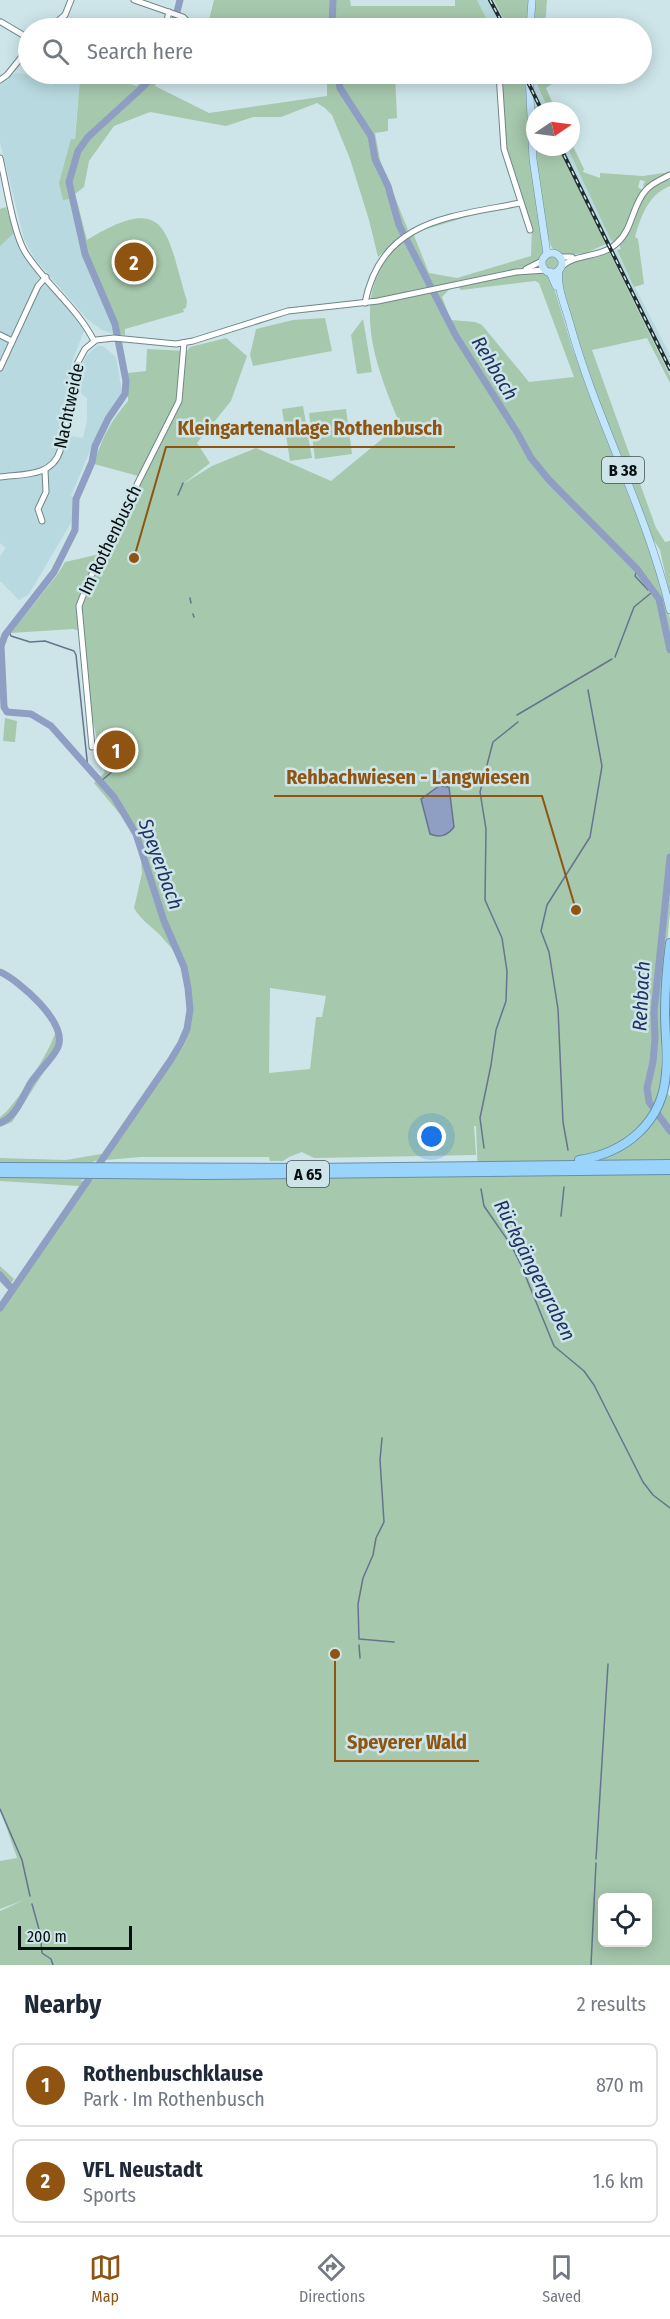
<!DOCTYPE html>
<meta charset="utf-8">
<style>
:root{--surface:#fff;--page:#f2f2f3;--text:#1f2937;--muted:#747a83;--line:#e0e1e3;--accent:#8f5411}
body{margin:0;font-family:"Fira Sans Condensed",sans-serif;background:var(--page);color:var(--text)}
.controls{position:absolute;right:18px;bottom:18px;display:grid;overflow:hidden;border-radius:9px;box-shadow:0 3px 15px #0003}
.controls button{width:54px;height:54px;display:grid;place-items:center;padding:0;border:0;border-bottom:2px solid var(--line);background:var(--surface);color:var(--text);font:30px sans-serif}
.compass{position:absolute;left:526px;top:102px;width:54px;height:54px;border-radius:50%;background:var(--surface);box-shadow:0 3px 15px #0003;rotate:77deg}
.scale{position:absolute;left:18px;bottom:15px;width:114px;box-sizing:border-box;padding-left:6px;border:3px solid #070f10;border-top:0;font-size:16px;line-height:21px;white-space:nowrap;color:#070f10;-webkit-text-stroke:4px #cde5e9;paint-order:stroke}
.you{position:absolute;left:432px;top:1137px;width:21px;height:21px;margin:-15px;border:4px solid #fff;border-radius:50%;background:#1a73e8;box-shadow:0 0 0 9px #1a73e833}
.badge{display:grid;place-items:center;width:39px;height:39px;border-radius:50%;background:var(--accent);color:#fff;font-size:20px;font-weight:700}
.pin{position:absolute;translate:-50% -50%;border:3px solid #fff;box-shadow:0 2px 6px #0006}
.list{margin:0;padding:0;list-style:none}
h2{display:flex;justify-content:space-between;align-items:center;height:78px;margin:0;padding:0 24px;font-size:26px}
h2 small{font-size:20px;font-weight:400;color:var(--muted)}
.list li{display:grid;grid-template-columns:39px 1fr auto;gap:18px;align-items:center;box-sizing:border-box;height:84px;margin:0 12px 12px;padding:0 12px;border:2px solid var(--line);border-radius:9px}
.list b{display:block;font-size:22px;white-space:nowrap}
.list p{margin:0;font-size:20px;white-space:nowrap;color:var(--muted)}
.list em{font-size:20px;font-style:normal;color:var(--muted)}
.icon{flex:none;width:33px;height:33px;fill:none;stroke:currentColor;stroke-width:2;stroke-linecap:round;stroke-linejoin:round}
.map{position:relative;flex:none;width:670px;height:1965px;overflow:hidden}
.search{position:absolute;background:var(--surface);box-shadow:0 3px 15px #0003;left:18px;right:18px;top:18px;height:66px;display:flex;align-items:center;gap:15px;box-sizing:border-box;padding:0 21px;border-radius:33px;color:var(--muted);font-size:22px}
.sheet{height:270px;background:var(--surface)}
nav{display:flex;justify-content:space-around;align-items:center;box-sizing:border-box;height:84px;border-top:2px solid var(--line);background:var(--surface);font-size:16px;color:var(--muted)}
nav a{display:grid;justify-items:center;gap:3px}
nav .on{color:var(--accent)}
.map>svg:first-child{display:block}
</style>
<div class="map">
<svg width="670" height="1965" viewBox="0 0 670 1965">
<rect width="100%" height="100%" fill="#cde5e9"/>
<!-- built -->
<g fill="#b8d9df">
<path d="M477 0H494L508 28H490Z"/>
<path d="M16 73 80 79 69 198 83 253 113 325 114 334 102 330 87 319 35 259 24 239 0 142V83L10 75Z"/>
<path d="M521 74H531L549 111H540Z"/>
<path d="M558 147H567L613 242 607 245Z"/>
<path d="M14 233 22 252 83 326 84 331 72 362 60 434 83 438 87 421V398L81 393 82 365 86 356 97 346H103L116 357 122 391 120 397 106 416 94 441 71 496 74 498 75 516 29 594 19 600 0 581V556L6 548 0 543V246Z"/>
<path d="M616 250 670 355V376L610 253Z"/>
</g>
<!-- green -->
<g fill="#a6c8ad" fill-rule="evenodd">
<path d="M214 0H350L351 6H455V0H477L491 28 424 27 423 28H413L344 25 343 28H207Z"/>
<path d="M494 0H530L528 28H508Z"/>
<path d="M535 0H547L545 28H534Z"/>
<path d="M77 74H99L137 86 146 74H160L155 86 209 113 327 96V74H395L397 118 388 119V131L375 133 380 160 408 230 378 257 369 220 350 159 332 115 325 108 317 103 281 117H253L226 126 150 112 114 126 89 161 84 187 75 194 87 240C169 190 166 233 187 301L186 308 183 309 184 312 125 329V335L114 334 113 325 83 253 69 199 63 200 59 183 71 139H75L80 79H76Z"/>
<path d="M396 74H521C531 94 527 124 529 147 533 181 540 215 545 249L539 262 534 265 457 281 442 297 451 320 475 322 482 325 529 382 574 377 539 283 535 281 461 290 458 287 483 280 543 271 547 273 552 281 572 347 640 523 666 600 670 620V912L661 1001V1081L656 1105 625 1147 665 1094H668L670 1096V1159L608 1161 670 1174V1965H0V1911L24 1900 0 1909V1861L17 1858 24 1878 0 1809V1305L79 1186 0 1181V1176L86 1178 80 1181H92L94 1178 478 1175 476 1126H474L476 1155 314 1158 302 1152 289 1157 283 1161H270L269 1157H141L94 1161 93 1163H0V1158L66 1160 101 1154 107 1156 185 1044C193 1022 195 992 186 969 182 959 168 944 160 935 151 926 141 920 134 908L142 873 139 837 94 783 105 772C97 755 98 736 92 719L83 632 73 629 11 633 57 575 65 562 104 553 142 477 94 464C102 438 110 422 128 401V373L146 371 147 349 187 351 190 347 226 338 247 356 231 401 197 443 210 463 183 484 212 466 256 448 331 481 400 424C373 361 343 281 413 233L412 229 441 218 473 215 413 233 429 273 457 278 531 256 532 227 505 141 500 80 396 79ZM270 988 326 996 322 1017H316L310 1069 269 1073ZM602 1898H648V1942H602Z"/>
<path d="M532 74H566L546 88 556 111H549Z"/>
<path d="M536 105 540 111H535V147H558L606 244 588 252 565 256C561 255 556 252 553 249 543 235 528 119 536 105Z"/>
<path d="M571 142 584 169 583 172 600 178V173L643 176 670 172V174L645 188 643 185 645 181 640 180 638 187 643 191 626 230 615 243 611 240 567 147H571Z"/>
<path d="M665 180H670V186C648 195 641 216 635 237L638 239 644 284 634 287 617 250 621 249 619 244C641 223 629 197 665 180Z"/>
<path d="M6 207 14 233 0 246V209Z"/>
<path d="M610 253 670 376V383L647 338 592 350 656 528 665 542 670 541V596L660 550 653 539 590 380 559 274 568 263Z"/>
<circle cx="552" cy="263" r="7"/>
<path d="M325 318 332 351 253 366 250 355 256 329 293 320Z"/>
<path d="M363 319 372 372 357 374 351 335Z"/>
<path d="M303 406 312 458 290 461 282 409Z"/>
<path d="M346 409 352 454 315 459 309 413Z"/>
<path d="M5 718 17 721 15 742 3 741Z"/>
<path d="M55 1033H61L59 1048 12 1122 0 1127V1117C13 1110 52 1048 55 1033Z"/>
<path d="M0 1266 14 1279 7 1289 0 1282Z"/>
</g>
<!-- water -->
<path fill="#8f9fc4" stroke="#66748e" stroke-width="1.5" d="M439 786 449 787 454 827C447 836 440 838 430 834L421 799Z"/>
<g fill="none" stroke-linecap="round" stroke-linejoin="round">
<!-- stream -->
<g stroke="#66748e" stroke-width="1.5">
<path d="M178 495 183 483"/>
<path d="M637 569 635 576 648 590"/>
<path d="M190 598 191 603"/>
<path d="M193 614 194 617"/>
<path d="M9 631 11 636 30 642 45 641 74 651 76 655 88 769"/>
<path d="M615 657 634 607 651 593"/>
<path d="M517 715 612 659"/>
<path d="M101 781 113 771 128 763"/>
<path d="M484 1148 480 1118 491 1065 496 1030 506 1001 507 971 502 938 485 900 486 829 480 792 493 742 518 722"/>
<path d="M568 1150 563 1122 558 1009 549 952 541 931 547 905 590 837 602 766 588 690"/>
<path d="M481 1189 484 1206 511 1245 521 1265 554 1346 584 1371 594 1385 643 1482 653 1495 670 1508"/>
<path d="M561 1216 564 1187"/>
<path d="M382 1438 380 1460 384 1522 376 1538 373 1555 363 1578 358 1604 359 1639 394 1642"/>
<path d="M359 1645 360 1658"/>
<path d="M0 1809 22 1860 30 1896"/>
<path d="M596 1859 608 1664"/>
<path d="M32 1904 40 1933 42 1953 51 1959 53 1965"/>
<path d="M591 1965 596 1863"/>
</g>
<!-- river -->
<g stroke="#8f9fc4" stroke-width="7">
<path d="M173 28 180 0"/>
<path d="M332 28 333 0"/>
<path d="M337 74 340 88 371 136 375 159 388 186 399 225 456 336 518 434 531 458 549 480 637 569 659 599 670 650"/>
<path d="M670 857 654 1012 655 1038 653 1062 647 1088 649 1102 670 1131"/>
<path d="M0 972C20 981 68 1023 58 1047 53 1059 37 1072 30 1084 22 1098 16 1117 0 1123"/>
<path d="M0 1275 12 1289"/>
<path d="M0 1308 170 1061 181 1043 187 1029 190 1010 188 988 184 967 164 921 136 834 114 797 51 726 31 714 7 712 4 707 1 646 5 635 54 572 75 530 76 499 92 462 95 446 108 419 125 394 126 381 115 324 85 254 69 182 78 151 88 137 145 85 152 74"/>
</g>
<!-- minor casing -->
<g stroke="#708689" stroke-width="7">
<g id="minor">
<path d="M134 0 183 17 194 28"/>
<path d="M1 22 28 38"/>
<path d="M50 28 65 15 71 0"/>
<path d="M165 28 169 12"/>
<path d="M499 74 504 149 530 230"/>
<path d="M0 80 7 75 28 49"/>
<path d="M0 158C6 183 13 232 25 252 45 284 77 307 94 341"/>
<path d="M560 257H572"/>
<path d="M562 266C577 253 602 258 617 243 633 229 632 205 646 190 652 183 662 179 670 175"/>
<path d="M526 269 542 261"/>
<path d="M365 303C381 219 451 217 520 203"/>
<path d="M0 335 12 341"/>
<path d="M0 368 38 286 46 277"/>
<path d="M0 477C22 474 52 477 60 451L77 364 85 349 96 340 114 338 176 344 193 341 288 311 378 301 516 272 546 270"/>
<path d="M42 521 38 509 46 492 45 470"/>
<path d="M92 747 79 606 89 580 179 401 184 343"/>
</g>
</g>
<!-- major casing -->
<g stroke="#678fa8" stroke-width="8">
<g id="major">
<path d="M530 28 532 0"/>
<path d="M529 74 533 159 547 254"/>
<circle cx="552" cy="263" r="10"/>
<path d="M559 270C556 287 566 308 570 324 597 422 647 511 670 610"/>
<path d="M550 272 556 286"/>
</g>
</g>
<!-- highway casing -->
<g stroke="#678fa8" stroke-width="10">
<g id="highway">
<path d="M579 1160C626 1153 663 1122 666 1073 668 1053 665 1033 665 1013 665 990 667 966 670 943"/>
<path d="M0 1167 310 1168 670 1164"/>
<path d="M0 1173 206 1175 670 1170"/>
</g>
</g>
<!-- minor -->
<use href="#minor" stroke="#fff" stroke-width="5"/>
<!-- major -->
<use href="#major" stroke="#c3e5fc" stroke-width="7"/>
<!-- highway -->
<use href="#highway" stroke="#9bd4fa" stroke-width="8"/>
<!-- rail casing -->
<g stroke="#232e2f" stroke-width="4">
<g id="rail">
<path d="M490 0 505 28"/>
<path d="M524 74 542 111"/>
<path d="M560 147 670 369"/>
</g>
</g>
<!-- rail -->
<use href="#rail" stroke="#cde5e9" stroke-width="1.5" stroke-dasharray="4.5" stroke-linecap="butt"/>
</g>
<g text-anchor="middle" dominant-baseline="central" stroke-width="5" stroke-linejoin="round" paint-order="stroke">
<!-- shield labels -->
<g fill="#cde5e9" stroke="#424f51" stroke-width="1.5">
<rect x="602" y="457" width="42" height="26" rx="4.5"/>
<rect x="287" y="1161" width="42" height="26" rx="4.5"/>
</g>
<g font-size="16" font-weight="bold" fill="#070f10">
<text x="623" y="470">B 38</text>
<text x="308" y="1174">A 65</text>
</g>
<!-- street labels -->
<g font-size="18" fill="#070f10" stroke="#cde5e9">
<text transform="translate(69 406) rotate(-78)">Nachtweide</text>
<text transform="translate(110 540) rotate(-64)">Im Rothenbusch</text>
</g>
<!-- water labels -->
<g font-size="20" font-style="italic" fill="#213161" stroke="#cde5e9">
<text transform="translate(495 368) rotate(59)">Rehbach</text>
<text transform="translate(161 864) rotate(70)">Speyerbach</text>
<text transform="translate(641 996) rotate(-87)">Rehbach</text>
<text transform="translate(535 1270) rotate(63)">Rückgängergraben</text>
</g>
</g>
<!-- callouts -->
<path fill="none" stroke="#8f5411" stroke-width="2" d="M134 558L166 447H455M576 910L542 796H274M335 1654L335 1761H479"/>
<g fill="#8f5411" stroke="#cde5e9" stroke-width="2">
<circle cx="134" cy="558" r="6"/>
<circle cx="576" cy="910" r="6"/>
<circle cx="335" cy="1654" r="6"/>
</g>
<g font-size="20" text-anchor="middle" font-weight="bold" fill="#8f5411" stroke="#cde5e9" stroke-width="5" stroke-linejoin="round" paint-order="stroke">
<text x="310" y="435">Kleingartenanlage Rothenbusch</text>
<text x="408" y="784">Rehbachwiesen - Langwiesen</text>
<text x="407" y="1749">Speyerer Wald</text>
</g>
</svg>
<div class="controls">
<button><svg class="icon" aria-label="locate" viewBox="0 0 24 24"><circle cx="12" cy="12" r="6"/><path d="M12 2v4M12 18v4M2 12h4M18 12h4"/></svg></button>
</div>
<svg class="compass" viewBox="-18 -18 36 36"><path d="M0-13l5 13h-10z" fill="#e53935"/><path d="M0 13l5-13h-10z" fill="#747a83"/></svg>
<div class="scale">200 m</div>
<div class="you"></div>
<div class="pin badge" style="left:116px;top:750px">1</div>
<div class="pin badge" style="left:134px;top:262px">2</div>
<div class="search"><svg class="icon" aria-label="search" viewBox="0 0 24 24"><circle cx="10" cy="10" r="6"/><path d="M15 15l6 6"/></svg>Search here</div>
</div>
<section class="sheet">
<h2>Nearby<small>2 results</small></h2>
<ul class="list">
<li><span class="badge">1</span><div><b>Rothenbuschklause</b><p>Park · Im Rothenbusch</p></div><em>870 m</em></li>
<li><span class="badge">2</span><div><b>VFL Neustadt</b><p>Sports</p></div><em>1.6 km</em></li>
</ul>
</section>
<nav>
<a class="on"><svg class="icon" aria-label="map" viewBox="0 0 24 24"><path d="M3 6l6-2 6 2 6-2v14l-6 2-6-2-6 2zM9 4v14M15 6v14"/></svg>Map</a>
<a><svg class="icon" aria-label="directions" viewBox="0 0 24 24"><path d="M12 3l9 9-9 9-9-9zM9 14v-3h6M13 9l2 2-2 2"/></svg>Directions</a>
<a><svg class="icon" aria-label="saved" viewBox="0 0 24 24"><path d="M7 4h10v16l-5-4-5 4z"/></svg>Saved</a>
</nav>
